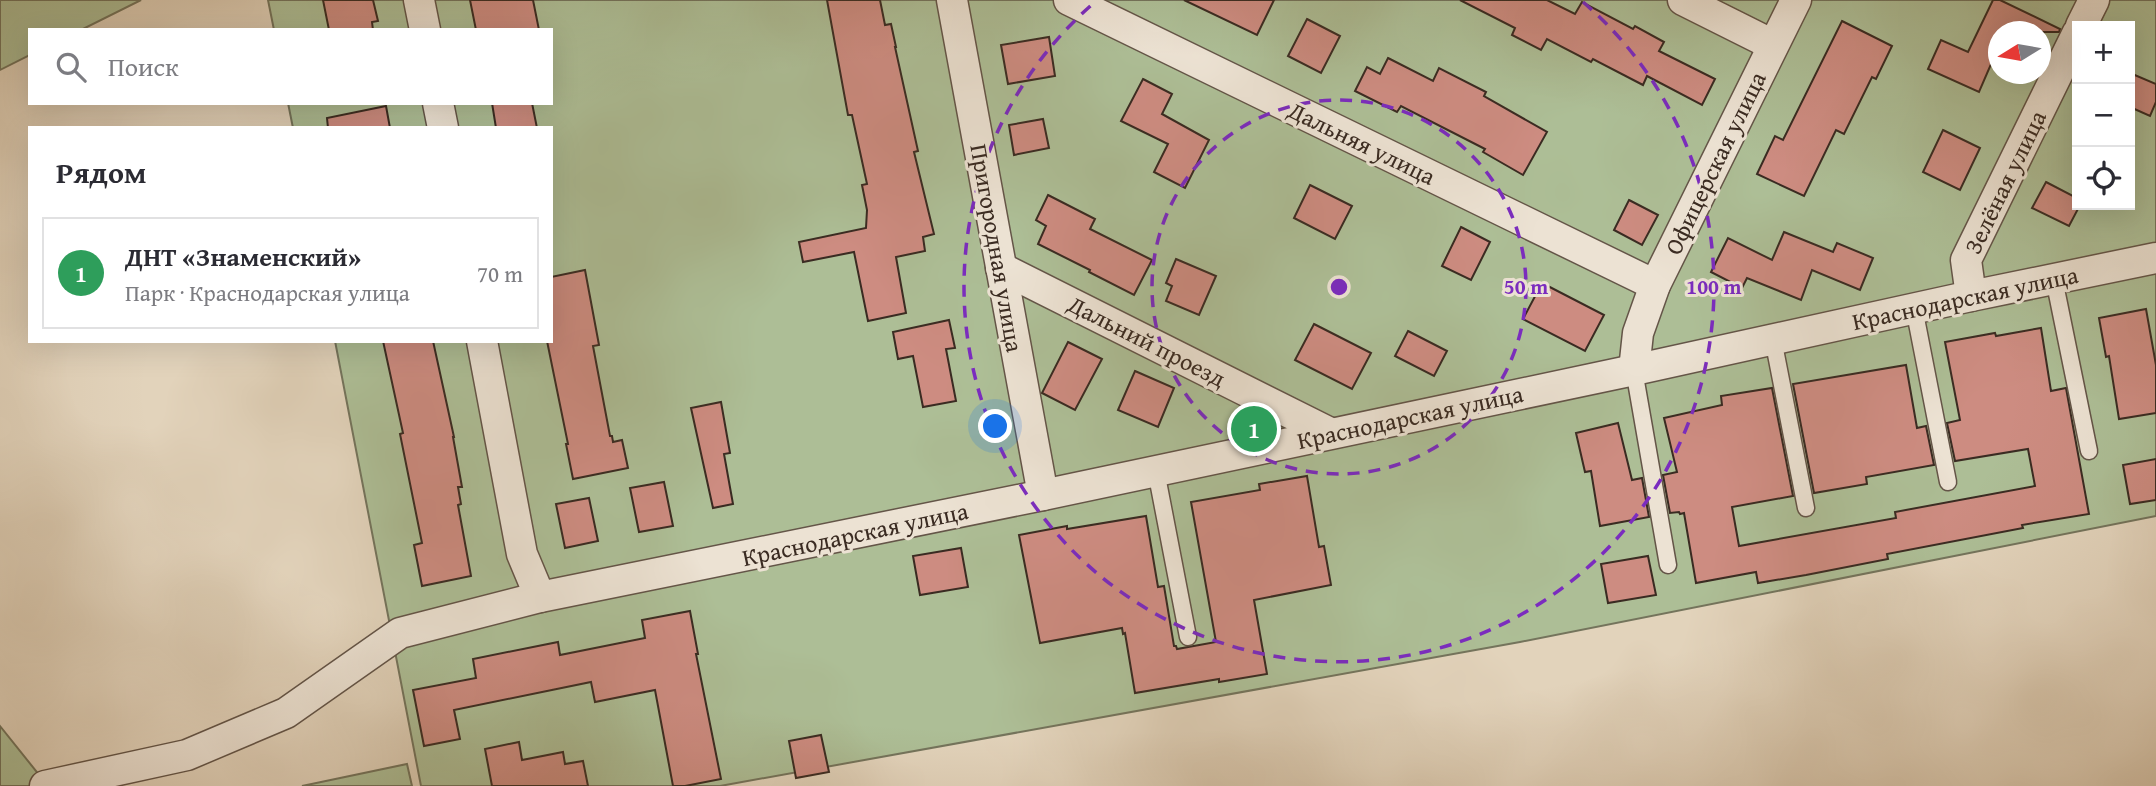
<!DOCTYPE html>
<html lang="ru">
<meta charset="utf-8">
<style>
:root{--surface:#fff;--page:#f7f7f7;--text:#2b2b33;--muted:#7c7c81;--line:#e1e1e2;--accent:#111827}
body{margin:0;font-family:"Gentium Book Plus",serif;background:var(--page);color:var(--text)}
.controls{position:absolute;right:21px;top:21px;display:grid;overflow:hidden;border-radius:0px;box-shadow:0 7px 28px #0002}
.controls button{width:63px;height:63px;display:grid;place-items:center;padding:0;border:0;border-bottom:2px solid var(--line);background:var(--surface);color:var(--text);font:35px sans-serif}
.compass{position:absolute;left:1988px;top:21px;width:63px;height:63px;border-radius:50%;background:var(--surface);box-shadow:0 7px 28px #0002;rotate:259deg}
.you{position:absolute;left:996px;top:427px;width:24px;height:24px;margin:-18px;border:5px solid #fff;border-radius:50%;background:#1a73e8;box-shadow:0 0 0 10px #1a73e833}
.badge{display:grid;place-items:center;width:46px;height:46px;border-radius:50%;background:var(--accent);color:#fff;font-size:23px;font-weight:700}
.pin{position:absolute;translate:-50% -50%;border:4px solid #fff;box-shadow:0 2px 7px #0006}
.list{margin:0;padding:0;list-style:none}
h2{display:flex;justify-content:space-between;align-items:center;height:91px;margin:0;padding:0 28px;font-size:30px}
h2 small{font-size:23px;font-weight:400;color:var(--muted)}
.list li{display:grid;grid-template-columns:46px 1fr auto;gap:21px;align-items:center;box-sizing:border-box;height:112px;margin:0 14px 14px;padding:0 14px;border:2px solid var(--line);border-radius:0px}
.list b{display:block;font-size:26px;white-space:nowrap}
.list p{margin:0;font-size:23px;white-space:nowrap;color:var(--muted)}
.list em{font-size:23px;font-style:normal;color:var(--muted)}
.icon{flex:none;width:38px;height:38px;fill:none;stroke:currentColor;stroke-width:2;stroke-linecap:round;stroke-linejoin:round}
.map{position:relative;flex:none;width:2156px;height:786px;overflow:hidden}
.search{position:absolute;background:var(--surface);box-shadow:0 7px 28px #0002;left:28px;top:28px;width:525px;height:77px;display:flex;align-items:center;gap:18px;box-sizing:border-box;padding:0 24px;border-radius:0px;color:var(--muted);font-size:26px}
.panel{position:absolute;background:var(--surface);box-shadow:0 7px 28px #0002;left:28px;top:126px;width:525px;height:217px;border-radius:0px}
.map>svg:first-child{display:block}
</style>
<div class="map">
<svg width="2156" height="786" viewBox="0 0 2156 786">
<rect width="100%" height="100%" fill="#e2d3bb"/>
<filter id="stains"><feTurbulence type="fractalNoise" baseFrequency=".00286" numOctaves="4"/><feColorMatrix values="0 0 0 0 .2 0 0 0 0 .09 0 0 0 0 .02 0 0 0 .5 -.17"/></filter>
<radialGradient id="worn" r=".72"><stop offset=".6" stop-color="#630" stop-opacity="0"/><stop offset="1" stop-color="#630" stop-opacity=".3"/></radialGradient>
<!-- green -->
<g fill="#adbe96" stroke="#74745c" stroke-width="2" fill-rule="evenodd">
<path d="M0 0H141L81 30H30V55L0 70Z"/>
<path d="M268 0H2156V516L1520 642 720 786H421L335 341H551V128H293L288 103H551V30H274ZM2077 26H2130V205H2077ZM1998 32H2040V74H1998Z"/>
<path d="M0 726 48 786H0Z"/>
<path d="M407 764 412 786H302Z"/>
</g>
<!-- building -->
<g fill="#cd8c81" stroke="#3a2b22" stroke-width="2">
<path d="M323 0H373L378 21 372 22 373 30H329Z"/>
<path d="M470 0H533L539 30H476Z"/>
<path d="M827 0H880L885 25 891 24 896 47H895L918 151 914 152 934 234 923 237 925 251 896 257 906 313 868 321 854 252 803 262 799 242 866 228 867 210 862 185 867 184 852 115H848Z"/>
<path d="M1184 0H1274L1257 35Z"/>
<path d="M1460 0H1547L1575 14 1582 2 1633 29 1635 26 1664 42 1659 51 1715 79 1702 105 1647 76 1643 85 1593 59 1591 62 1547 39 1541 50 1512 35 1515 28Z"/>
<path d="M1993 0H2000L2060 29 2059 32H1998V48L1979 92 1928 69 1941 40 1968 52Z"/>
<path d="M1307 19 1340 36 1321 73 1288 56Z"/>
<path d="M1842 21 1892 46 1876 79 1872 77 1844 134 1836 130 1804 196 1757 174 1775 136 1783 140Z"/>
<path d="M1049 37 1055 76 1008 84 1001 45Z"/>
<path d="M1388 58 1433 81 1439 68 1486 92 1484 96 1547 132 1523 175 1483 152 1485 149 1401 106 1397 112 1355 91 1367 67 1380 74Z"/>
<path d="M2130 73 2156 84V102L2150 116 2130 107Z"/>
<path d="M1143 79 1172 94 1162 114 1209 140 1185 188 1154 172 1168 144 1121 121Z"/>
<path d="M492 103H532L537 128H496Z"/>
<path d="M386 106 390 128H328L327 118Z"/>
<path d="M1043 119 1049 148 1014 155 1009 125Z"/>
<path d="M1943 130 1980 148 1960 190 1923 172Z"/>
<path d="M2046 182 2077 198V205H2080L2069 226 2032 208Z"/>
<path d="M1310 185 1352 206 1335 239 1294 218Z"/>
<path d="M1048 195 1095 219 1090 229 1152 260 1134 295 1089 272 1090 270 1038 244 1046 226 1036 220Z"/>
<path d="M1629 200 1658 215 1642 245 1614 230Z"/>
<path d="M1461 227 1490 242 1471 280 1442 266Z"/>
<path d="M1784 232 1833 252 1837 243 1873 258 1860 290 1812 270 1801 300 1747 278 1742 288 1711 272 1728 238 1772 260Z"/>
<path d="M1176 259 1216 276 1199 315 1166 301 1172 286 1166 283Z"/>
<path d="M585 270 599 345 593 346 610 436H612L613 442 622 440 628 468 573 479 566 444H568L547 341H551V277Z"/>
<path d="M1542 283 1604 315 1585 351 1523 319Z"/>
<path d="M2146 309 2156 365V413L2119 419 2109 356 2106 357 2099 318Z"/>
<path d="M949 320 955 348 946 349 956 401 923 407 913 356 898 359 893 332Z"/>
<path d="M1314 324 1371 353 1352 389 1295 360Z"/>
<path d="M2041 328 2051 391 2066 388 2089 514 2022 525 2023 528 1887 554 1888 559 1806 575 1758 583 1756 572 1696 583 1684 513 1680 514 1679 512 1670 513 1663 475 1677 472 1664 418 1722 405 1721 396 1772 388 1793 496 1732 507 1739 546 1896 518 1895 512 2035 486 2028 449 1955 461 1947 423 1960 420 1945 342 1995 333 1996 336Z"/>
<path d="M1408 331 1447 351 1434 376 1395 356Z"/>
<path d="M383 341H433L454 437H453L462 487H458L461 504 458 505 471 576 422 586 414 545 422 543 400 434 403 433Z"/>
<path d="M1068 342 1102 359 1075 410 1042 393Z"/>
<path d="M1906 365 1917 428 1926 426 1934 465 1866 477 1867 484 1814 493 1793 384Z"/>
<path d="M1135 371 1174 388 1158 427 1118 410Z"/>
<path d="M721 402 730 453 724 454 733 504 713 508 691 408Z"/>
<path d="M1618 423 1632 480 1642 478 1649 517 1600 526 1591 471 1585 472 1576 433Z"/>
<path d="M2156 459V500L2130 504 2123 465Z"/>
<path d="M1307 476 1319 547 1324 546 1331 585 1254 600 1267 674 1219 682V679L1135 693 1125 633 1123 634 1122 628 1040 643 1019 535 1067 526V529L1146 516 1158 587 1164 586 1174 646H1176L1177 649 1216 642 1191 502 1260 490 1259 484Z"/>
<path d="M664 482 673 526 639 532 630 488Z"/>
<path d="M589 498 598 541 565 548 556 504Z"/>
<path d="M961 548 968 587 920 595 913 556Z"/>
<path d="M1648 556 1656 595 1608 603 1601 564Z"/>
<path d="M690 611 698 654H696L721 779 685 786H673L655 690 595 702 591 682 454 710 460 739 424 746 413 690 476 678 473 659 558 642 560 655 645 638 642 620Z"/>
<path d="M821 735 829 772 796 778 789 741Z"/>
<path d="M519 742 522 760 563 752 565 764 583 761 588 786H492L485 749Z"/>
</g>
<g fill="none" stroke-linecap="round" stroke-linejoin="round">
<!-- lane casing -->
<g stroke="#645548" stroke-width="19">
<g id="lane">
<path d="M2054 279 2089 451"/>
<path d="M1914 308 1948 482"/>
<path d="M1773 339 1806 508"/>
<path d="M1634 370 1668 565"/>
<path d="M1156 471 1188 637"/>
</g>
</g>
<!-- street casing -->
<g stroke="#645548" stroke-width="33">
<g id="street">
<path d="M419 0 425 30"/>
<path d="M952 0 1043 495"/>
<path d="M1069 0 1655 285"/>
<path d="M1683 0 1773 45"/>
<path d="M2081 26 2094 0"/>
<path d="M438 103 443 128"/>
<path d="M1001 268 1330 433"/>
<path d="M1971 296 1966 260 2077 34"/>
<path d="M482 341 522 554 540 597"/>
<path d="M1634 370 1638 333 1655 285 1796 0"/>
<path d="M45 786 187 755 286 713 400 633 540 597 1043 495 1634 370 1971 296 2156 258"/>
</g>
</g>
<!-- lane -->
<use href="#lane" stroke="#ece2d3" stroke-width="16"/>
<!-- street -->
<use href="#street" stroke="#ece2d3" stroke-width="30"/>
</g>
<!-- distance rings -->
<g fill="none" stroke="#7b2cbf" stroke-width="3.5" stroke-dasharray="12 9">
<circle cx="1339" cy="287" r="187"/>
<path d="M1583 2A375 375 0 1 1 1095 2"/>
</g>
<g text-anchor="middle" dominant-baseline="central" stroke-width="6" stroke-linejoin="round" paint-order="stroke">
<!-- street labels -->
<g font-size="24" fill="#3a2b22" stroke="#ece2d3">
<text transform="translate(1362 143) rotate(26)">Дальняя улица</text>
<text transform="translate(1715 163) rotate(-64)">Офицерская улица</text>
<text transform="translate(2005 182) rotate(-64)">Зелёная улица</text>
<text transform="translate(997 248) rotate(80)">Пригородная улица</text>
<text transform="translate(1965 298) rotate(-12)">Краснодарская улица</text>
<text transform="translate(1147 341) rotate(27)">Дальний проезд</text>
<text transform="translate(1410 417) rotate(-12)">Краснодарская улица</text>
<text transform="translate(855 534) rotate(-12)">Краснодарская улица</text>
</g>
</g>
<circle cx="1339" cy="287" r="10" fill="#7b2cbf" stroke="#ece2d3" stroke-width="3.5"/>
<g font-size="21" text-anchor="middle" font-weight="bold" fill="#7b2cbf" stroke="#ece2d3" stroke-width="6" stroke-linejoin="round" paint-order="stroke">
<text x="1526" y="294">50 m</text>
<text x="1714" y="294">100 m</text>
</g>
<rect width="100%" height="100%" filter="url(#stains)"/>
<rect width="100%" height="100%" fill="url(#worn)"/>
</svg>
<div class="controls">
<button>+</button>
<button>−</button>
<button><svg class="icon" aria-label="locate" viewBox="0 0 24 24"><circle cx="12" cy="12" r="6"/><path d="M12 2v4M12 18v4M2 12h4M18 12h4"/></svg></button>
</div>
<svg class="compass" viewBox="-18 -18 36 36"><path d="M0-13l5 13h-10z" fill="#e53935"/><path d="M0 13l5-13h-10z" fill="#7c7c81"/></svg>
<div class="you"></div>
<div class="pin badge" style="left:1254px;top:429px;background:#2e9e5b">1</div>
<div class="search"><svg class="icon" aria-label="search" viewBox="0 0 24 24"><circle cx="10" cy="10" r="6"/><path d="M15 15l6 6"/></svg>Поиск</div>
<section class="panel">
<h2>Рядом<small></small></h2>
<ul class="list">
<li><span class="badge" style="background:#2e9e5b">1</span><div><b>ДНТ «Знаменский»</b><p>Парк · Краснодарская улица</p></div><em>70 m</em></li>
</ul>
</section>
</div>
